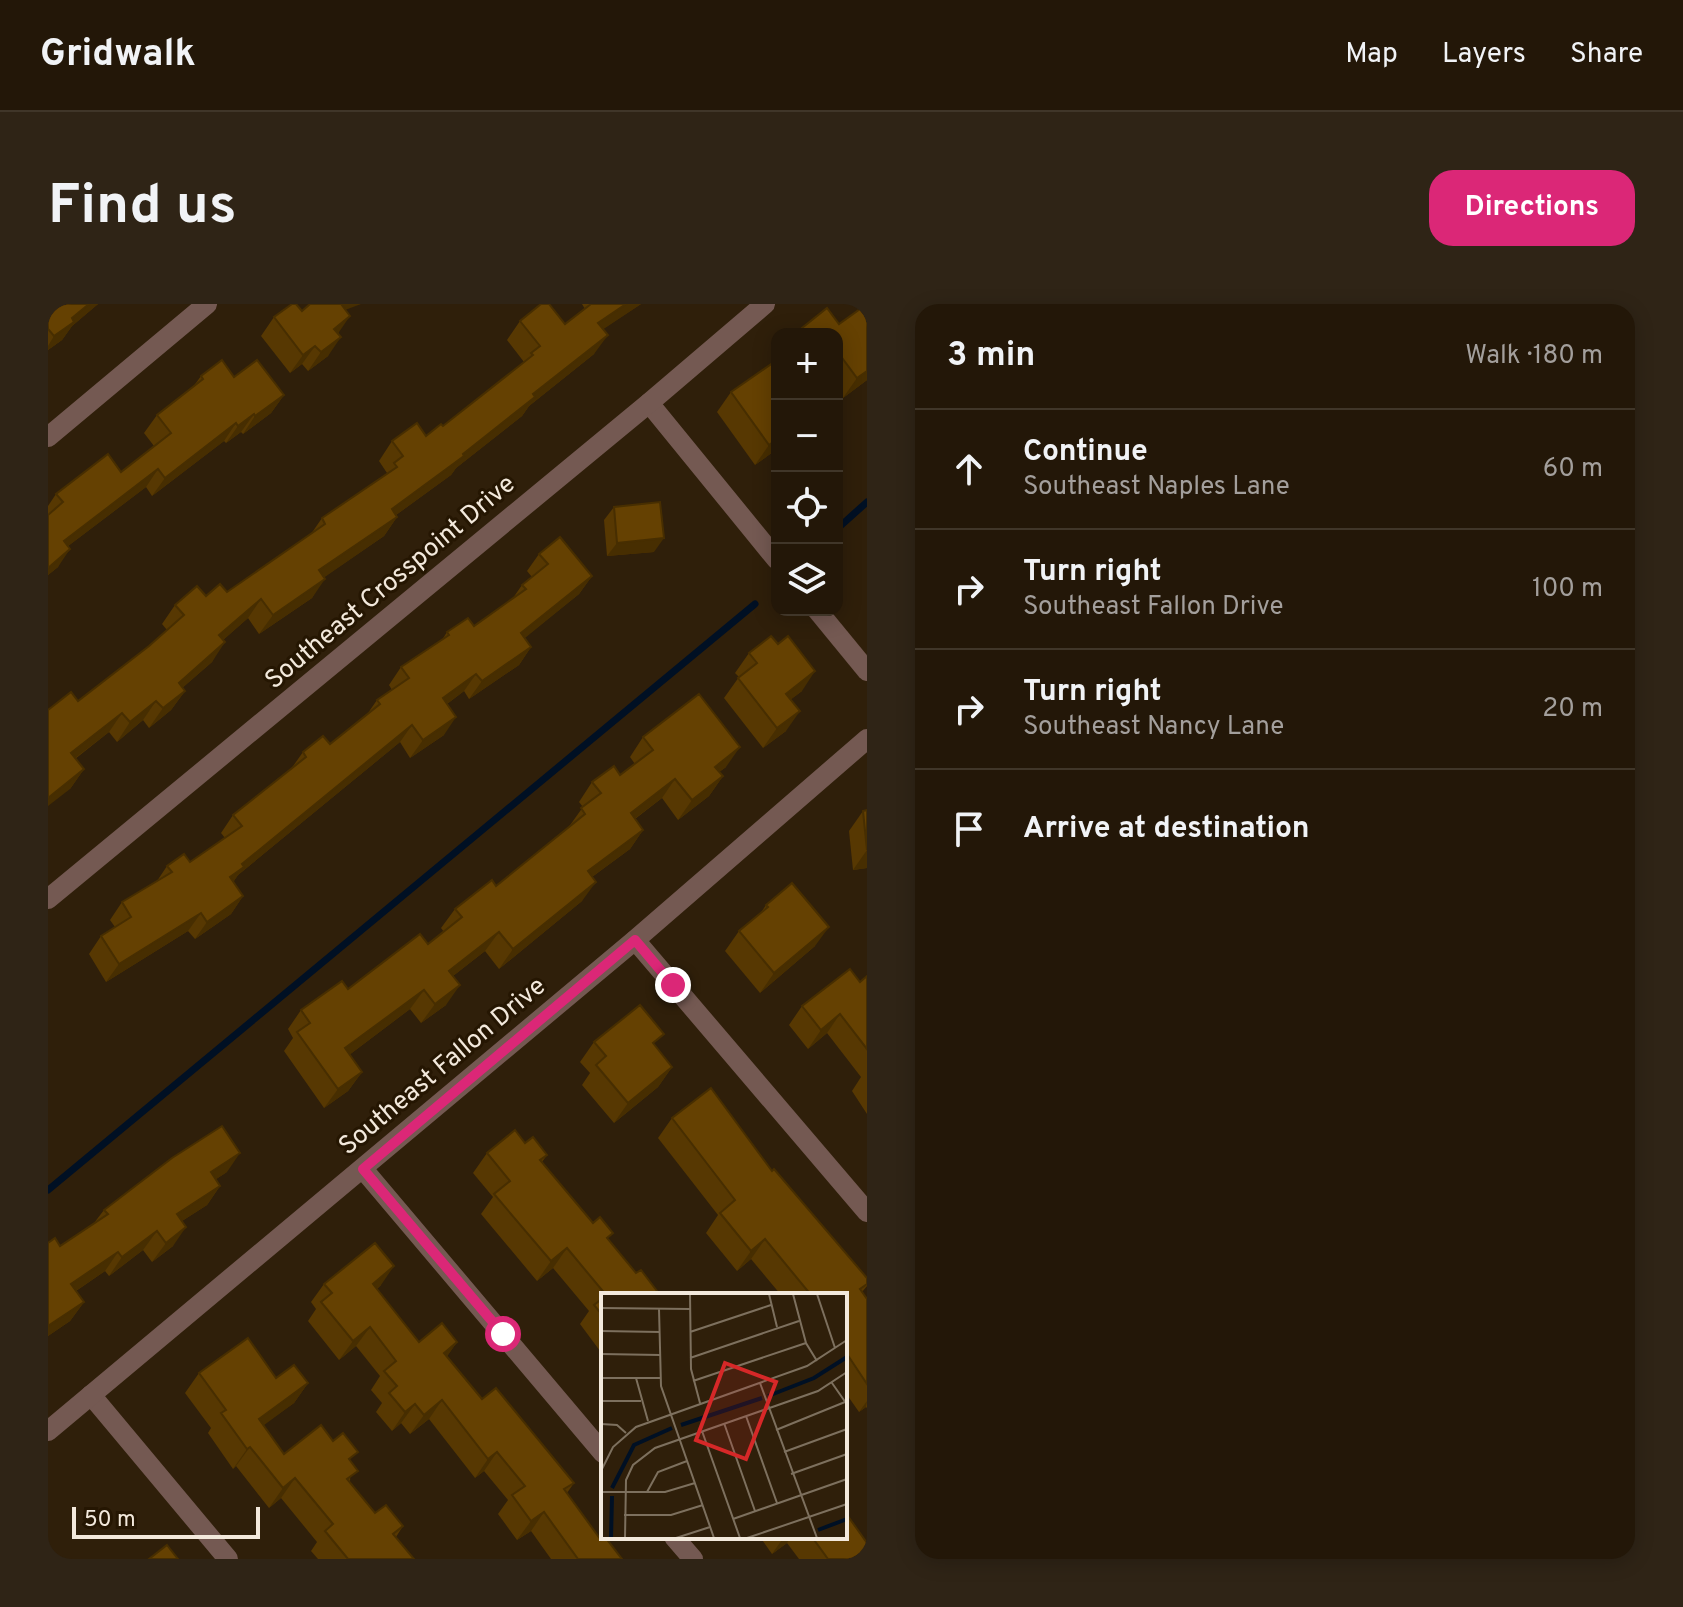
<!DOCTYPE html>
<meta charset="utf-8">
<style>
:root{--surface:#231708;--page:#2f2416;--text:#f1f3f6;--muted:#a39f9c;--line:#403629;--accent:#db2777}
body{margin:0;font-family:Overpass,sans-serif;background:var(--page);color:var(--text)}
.controls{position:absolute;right:24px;top:24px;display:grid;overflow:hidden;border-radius:16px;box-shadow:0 4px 20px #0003}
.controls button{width:72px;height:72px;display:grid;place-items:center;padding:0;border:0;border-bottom:2px solid var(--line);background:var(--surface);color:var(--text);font:40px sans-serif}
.scale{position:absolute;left:24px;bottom:20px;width:188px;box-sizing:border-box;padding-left:8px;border:4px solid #f3e9dc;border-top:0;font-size:22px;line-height:28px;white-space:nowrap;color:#f3e9dc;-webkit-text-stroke:6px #251602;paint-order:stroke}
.stop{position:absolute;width:24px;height:24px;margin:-18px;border:6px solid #db2777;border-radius:50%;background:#fff}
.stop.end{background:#db2777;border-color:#fff;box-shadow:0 2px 8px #0008}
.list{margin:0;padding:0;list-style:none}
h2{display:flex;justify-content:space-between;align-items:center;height:104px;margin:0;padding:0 32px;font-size:34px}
h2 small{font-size:26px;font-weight:400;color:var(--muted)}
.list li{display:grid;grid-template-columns:52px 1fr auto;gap:24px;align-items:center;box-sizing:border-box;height:120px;padding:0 32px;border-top:2px solid var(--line)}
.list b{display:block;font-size:30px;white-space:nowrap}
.list p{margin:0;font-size:26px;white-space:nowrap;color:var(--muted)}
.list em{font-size:26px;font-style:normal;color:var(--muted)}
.icon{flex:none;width:44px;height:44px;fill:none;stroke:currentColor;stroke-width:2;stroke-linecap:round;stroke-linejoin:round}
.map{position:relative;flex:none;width:819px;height:1255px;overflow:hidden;border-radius:24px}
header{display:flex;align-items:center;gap:48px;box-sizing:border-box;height:112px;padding:0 40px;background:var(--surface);border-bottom:2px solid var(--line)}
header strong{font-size:38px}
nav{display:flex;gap:44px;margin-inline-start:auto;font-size:28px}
.intro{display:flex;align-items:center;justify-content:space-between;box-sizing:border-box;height:192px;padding:0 48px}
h1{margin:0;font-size:56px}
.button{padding:20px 36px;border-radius:24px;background:var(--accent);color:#fff;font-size:28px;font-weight:700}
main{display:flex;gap:48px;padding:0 48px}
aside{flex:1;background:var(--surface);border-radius:24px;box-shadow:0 4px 20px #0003}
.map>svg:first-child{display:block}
</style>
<header>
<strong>Gridwalk</strong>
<nav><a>Map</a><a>Layers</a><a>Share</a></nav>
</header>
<div class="intro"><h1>Find us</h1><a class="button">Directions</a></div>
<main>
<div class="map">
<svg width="819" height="1255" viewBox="0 0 819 1255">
<rect width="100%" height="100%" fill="#2f1f0a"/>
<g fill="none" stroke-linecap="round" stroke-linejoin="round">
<!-- stream -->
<g stroke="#001024" stroke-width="7">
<path d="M789 225 819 198"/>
<path d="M0 886 707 300"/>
</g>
<!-- minor -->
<g stroke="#745952" stroke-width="20">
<path d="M601 99 729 256"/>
<path d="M0 133 159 0"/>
<path d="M769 306 819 367"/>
<path d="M0 595 601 99 717 0"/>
<path d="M587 636 819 908"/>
<path d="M315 865 555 1149"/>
<path d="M43 1091 180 1255"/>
<path d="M0 1127 587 636 819 435"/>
<path d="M626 1233 645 1255"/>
</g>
</g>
<!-- wall -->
<g fill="#573802">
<path d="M0 0H50L24 22 14 36 0 46Z"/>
<path d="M534 0H593L555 25 546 50 481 102 474 112 408 164 403 171 348 211 349 213 336 232 276 273 264 294 211 330 200 314 175 336 164 358 134 384 137 387 123 406 101 424 95 416 69 438 61 428 27 455 36 465 22 485 30 397 101 342 119 326 114 320 127 301 158 292 179 288 263 230 274 214 338 170 339 169 331 157 344 137 378 132 395 122 476 58 459 36 472 17 517 20 537 5Z"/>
<path d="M819 0V76L795 94 789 85V30H750L754 24 791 20Z"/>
<path d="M298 6 290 30 280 52 260 67 254 60 242 69 213 32 226 13 254 7Z"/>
<path d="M729 56V145L707 161 669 108 683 88Z"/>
<path d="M153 72 186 73 236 91 223 109 195 130 193 128 178 139 176 137 104 192 98 183 20 242 10 263 0 271V202L8 190 73 168 106 142 96 129 109 111 145 83Z"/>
<path d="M566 203 606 248 559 252 556 216Z"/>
<path d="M491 250 544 272 531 290 476 334 483 343 471 361 421 395 416 387 399 400 396 431 362 454 352 438 190 571 185 578 195 592 183 610 147 635 140 627 58 678 41 650 53 632 67 623 62 616 74 598 109 577 119 562 142 558 177 534 173 529 185 511 243 465 255 448 282 440 320 409 329 396 344 386 341 381 353 363 394 336 399 328 426 322 465 294 474 281 484 273 479 267Z"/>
<path d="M701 349 754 387 743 395 738 427 715 444 676 394 691 373 687 369Z"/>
<path d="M595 433 678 463 671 468 675 472 661 492 630 516 614 494 587 515 595 526 582 545 544 573 534 597 451 665 437 647 405 672 398 701 373 719 362 705 301 751 314 768 300 787 276 804 236 747 245 734 240 725 253 706 300 685 380 640 396 628 393 624 407 605 448 582 520 524 535 503 531 498 544 478 572 471 587 460 582 453Z"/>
<path d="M819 506V564L805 566 801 527 815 507Z"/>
<path d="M718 601 767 642 712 689 677 647 691 627 712 610Z"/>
<path d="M819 672V810L804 787 813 773 779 729 760 745 741 721 754 702 812 678Z"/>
<path d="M546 738 607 742 624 763 610 783 566 819 534 781 542 769 532 758Z"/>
<path d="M624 814 724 867 819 974V982L814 988 819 995V1104L818 1103 811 1108 797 1088V991H733L703 955 689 967 658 929 670 911 610 834Z"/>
<path d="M477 839 499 851 494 858 588 969 612 991H555V1051L532 1020 541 1007 505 964 489 977 433 910 445 893 425 869 439 849Z"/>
<path d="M179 868 168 875 172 882 159 901 134 917 125 942 104 958 95 946 61 972 57 967 28 987 36 998 22 1017 0 1032V939L12 942 46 919 56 906Z"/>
<path d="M276 980 333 981 329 985 371 1038H409L399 1052 434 1095 526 1179 519 1189 553 1236 574 1255H503L483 1227 469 1236 450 1210 460 1196 436 1167 427 1174 381 1115 362 1130 353 1119 344 1127 328 1108 334 1099 323 1086 332 1072 308 1042 291 1056 260 1017 268 1005 263 998Z"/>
<path d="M151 1069 228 1074 260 1079 246 1099 215 1121 236 1150 303 1158 302 1178 327 1209 355 1222 348 1233 366 1255H270L263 1247 269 1238 233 1194 221 1204 188 1162 185 1165 160 1129 163 1124 137 1089Z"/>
<path d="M712 1233H797L819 1255H751L739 1239 724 1250Z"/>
</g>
<!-- shaded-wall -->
<g fill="#472e01">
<path d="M41 0H50L24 22 14 36 0 46V42L6 32 24 14Z"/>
<path d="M286 0H313L276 14Z"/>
<path d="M578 0H593L536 38 550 19Z"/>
<path d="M302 12 289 31 286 25Z"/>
<path d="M560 31 546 50 481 102 474 112 408 164 403 171 330 224 344 205 415 150 485 90Z"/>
<path d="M293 33 280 52 260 67 273 48Z"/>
<path d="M267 42 254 60 242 69 255 51Z"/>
<path d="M819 67V76L795 94 809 74Z"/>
<path d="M236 91 223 109 195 130 207 112Z"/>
<path d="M206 110 193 128 178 139 190 122Z"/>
<path d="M188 119 176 137 104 192 117 174Z"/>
<path d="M729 135V145L707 161 721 141Z"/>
<path d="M110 165 98 183 3 255 16 237Z"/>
<path d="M349 213 336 232 258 286 271 266Z"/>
<path d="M616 234 606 248 559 252 569 239Z"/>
<path d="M22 245 10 263 0 271V264Z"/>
<path d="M544 272 531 290 461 347 473 329Z"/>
<path d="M277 275 264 294 211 330 225 311Z"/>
<path d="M213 295 200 314 158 351 171 331Z"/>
<path d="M177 338 164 358 117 399 131 379Z"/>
<path d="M483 343 471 361 421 395 434 377Z"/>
<path d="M767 367 754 387 724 410 738 390Z"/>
<path d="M428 370 416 387 383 412 395 394Z"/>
<path d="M137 387 123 406 101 424 115 404Z"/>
<path d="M108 397 95 416 69 438 82 418Z"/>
<path d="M752 407 738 427 715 444 729 424Z"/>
<path d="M74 409 61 428 9 468 23 449Z"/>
<path d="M408 413 396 431 362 454 375 436Z"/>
<path d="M364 421 352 438 190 571 184 580 182 573 194 560Z"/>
<path d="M692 443 678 463 653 482 667 463Z"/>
<path d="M36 465 22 485 0 502V494Z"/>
<path d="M675 472 661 492 630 516 644 496Z"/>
<path d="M627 475 614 494 569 528 583 509Z"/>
<path d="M595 526 582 545 526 586 540 567Z"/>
<path d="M819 546V564L805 566Z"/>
<path d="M548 578 534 597 451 665 465 645Z"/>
<path d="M195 592 183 610 147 635 159 618Z"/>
<path d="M153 609 140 627 58 678 71 660Z"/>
<path d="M781 623 767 642 712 689 726 669Z"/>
<path d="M451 628 437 647 387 686 401 667Z"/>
<path d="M412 681 398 701 373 719 387 700Z"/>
<path d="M376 686 362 705 284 764 297 744Z"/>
<path d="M792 710 779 729 760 745 773 726Z"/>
<path d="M624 763 610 783 566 819 580 799Z"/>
<path d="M314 768 300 787 276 804 290 785Z"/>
<path d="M192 849 179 868 150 887 163 868Z"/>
<path d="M172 882 159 901 115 929 129 910Z"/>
<path d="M138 923 125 942 104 958 118 939Z"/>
<path d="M109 927 95 946 61 972 74 953Z"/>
<path d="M717 935 703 955 689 967 703 947Z"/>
<path d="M519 944 505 964 489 977 503 957Z"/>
<path d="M70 948 57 967 10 999 23 980Z"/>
<path d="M346 962 333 981 311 999 325 980Z"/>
<path d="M36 998 22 1017 0 1032V1022Z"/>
<path d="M322 1023 308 1042 291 1056 305 1037Z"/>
<path d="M409 1038 396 1057V1049Z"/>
<path d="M260 1079 246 1099 197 1135 211 1115Z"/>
<path d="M394 1096 381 1115 362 1130 376 1111Z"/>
<path d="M819 1097 818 1103 811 1108Z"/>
<path d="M367 1100 353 1119 344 1127 357 1108Z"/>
<path d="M202 1143 188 1162 185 1165 199 1145Z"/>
<path d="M449 1148 436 1167 427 1174 440 1155Z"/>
<path d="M247 1174 233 1194 221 1204 235 1184Z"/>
<path d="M496 1208 483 1227 469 1236 483 1217Z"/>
<path d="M736 1233H743L739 1239 724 1250Z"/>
</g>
<!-- building -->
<g fill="#654102" stroke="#472e01" stroke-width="2">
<path d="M0 0H41L24 14 26 18 6 32 0 25Z"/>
<path d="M244 0H248L254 7 262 0H293L302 12 286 25 293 33 273 48 267 42 255 51 226 13Z"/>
<path d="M493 0H501L517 20 543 0H578L550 19 560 31 485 90 487 93 415 150 416 152 344 205 349 213 271 266 277 275 225 311 213 295 171 331 177 338 131 379 137 387 115 404 108 397 82 418 74 409 23 449 36 465 0 494V406L23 388 30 397 101 342 136 311 127 301 149 282 158 292 172 280 179 288 277 220 274 214 349 163 346 159 355 152 344 137 369 119 378 132 393 120 395 122 485 51 483 49 492 42 472 17Z"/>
<path d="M819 0V67L809 74 789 47V30H759L754 24 779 4 791 20Z"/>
<path d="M174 56 186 73 209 56 236 91 207 112 206 110 190 122 188 119 117 174 110 165 16 237 22 245 0 264V211L15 198 8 190 60 150 73 168 123 129 109 111 155 75 153 72Z"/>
<path d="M729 56V135L721 141 683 88Z"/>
<path d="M612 198 616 234 569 239 566 203Z"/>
<path d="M512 233 544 272 473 329 483 343 434 377 428 370 395 394 408 413 375 436 364 421 194 560 196 563 182 573 195 592 159 618 153 609 71 660 53 632 83 613 74 598 124 568 119 562 136 550 142 558 194 522 185 511 258 453 255 448 275 432 282 440 332 400 329 396 361 374 353 363 401 331 399 328 420 314 426 322 478 285 474 281 500 260 491 250Z"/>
<path d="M723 332 730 340 740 332 767 367 738 390 752 407 729 424 690 374 709 359 701 349Z"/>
<path d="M651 390 692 443 667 463 675 472 644 496 627 475 583 509 595 526 540 567 548 578 465 645 451 628 401 667 412 681 387 700 376 686 297 744 314 768 290 785 249 728 262 719 253 706 294 677 300 685 372 630 380 640 414 613 407 605 444 576 448 582 537 510 533 504 553 489 544 478 566 462 572 471 605 446 595 433Z"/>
<path d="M819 506V546L815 507Z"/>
<path d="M744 579 781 623 726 669 691 627 720 603 718 601Z"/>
<path d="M802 665 812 678 819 672V745L792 710 773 726 754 702Z"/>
<path d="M592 701 616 730 605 739 624 763 580 799 548 761 558 752 546 738Z"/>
<path d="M663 784 724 867 726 865 819 974V980L812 985 819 995V1080L797 1047V991H763L717 935 703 947 672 909 687 896 624 814Z"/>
<path d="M174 822 192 849 163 868 172 882 129 910 138 923 118 939 109 927 74 953 70 948 23 980 36 998 0 1022V939L7 934 12 942 60 910 56 906 124 854Z"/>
<path d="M467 826 477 839 485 833 499 851 492 856 545 919 552 913 565 929 559 934 588 969 593 966 612 991H558L519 944 503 957 446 890 462 877 439 849Z"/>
<path d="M327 939 346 962 325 980 371 1038 394 1019 409 1038 396 1049 434 1095 448 1084 526 1179 516 1185 553 1236 557 1233 574 1255H530L496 1208 483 1217 464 1191 477 1182 449 1148 440 1155 394 1096 376 1111 367 1100 357 1108 341 1089 349 1082 336 1067 348 1057 322 1023 305 1037 273 998 284 989 276 980Z"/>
<path d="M555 994V1012L546 1001Z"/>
<path d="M200 1034 228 1074 246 1061 260 1079 211 1115 236 1150 273 1121 285 1137 295 1129 310 1148 301 1155 310 1167 299 1175 327 1209 338 1201 355 1222 345 1230 366 1255H300L277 1227 285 1220 247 1174 235 1184 202 1143 199 1145 173 1109 178 1106 151 1069Z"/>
<path d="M797 1208 819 1239V1255H780L764 1233H797Z"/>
<path d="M119 1241 130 1255H101Z"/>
</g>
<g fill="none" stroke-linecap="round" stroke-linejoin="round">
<!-- route -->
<path stroke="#db2777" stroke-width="10" d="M455 1030 315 865 587 636 625 681"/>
</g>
<g text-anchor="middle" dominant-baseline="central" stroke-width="6" stroke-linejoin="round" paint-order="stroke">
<!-- street labels -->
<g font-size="26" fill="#f3e9dc" stroke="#251602">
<text transform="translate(343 279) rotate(-40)">Southeast Crosspoint Drive</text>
<text transform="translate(395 763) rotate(-40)">Southeast Fallon Drive</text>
</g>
</g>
<!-- overview -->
<g transform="translate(553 989)">
<rect width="246" height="246" fill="#2f1f0a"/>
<path fill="none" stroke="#001024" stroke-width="4" d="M167 103 213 85 246 64M80 132 161 105M11 195 33 152 71 135M217 237 246 226M10 245 11 203"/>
<path fill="none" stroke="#7d705e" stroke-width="2" d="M89 1 90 76 99 110M168 1 176 34M192 1 205 50 216 68M216 1 234 55M0 15 89 16M58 16 60 93 113 245M0 38 59 39M89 39 170 12M0 61 59 62M89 65 198 28M0 85H60M35 85 47 128M92 88 205 50M159 90 216 245M231 90 245 110M0 108H40M145 123 176 210M123 130 154 218M0 131 16 132 25 140M175 137 244 109M101 138 139 245M183 159 246 136M0 178 12 154 35 134 206 73 246 47M190 181 246 161M0 199H64L94 190M46 199 57 179 86 168M23 222H70L102 212M132 226 246 186M109 234 75 245H24L25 187 32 172 54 155 217 98 246 79M146 245 246 211"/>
<path fill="#d62828" fill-opacity="0.15" stroke="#d62828" stroke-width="4" d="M124 70 175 89 145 166 95 147Z"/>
<rect width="246" height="246" fill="none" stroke="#f3e9dc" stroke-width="4"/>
</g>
</svg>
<div class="controls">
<button>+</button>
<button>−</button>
<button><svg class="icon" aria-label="locate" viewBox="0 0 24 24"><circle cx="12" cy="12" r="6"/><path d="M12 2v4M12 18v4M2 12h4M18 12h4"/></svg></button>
<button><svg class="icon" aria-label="layers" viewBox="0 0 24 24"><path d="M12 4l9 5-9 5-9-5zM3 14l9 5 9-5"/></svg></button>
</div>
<div class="scale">50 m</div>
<div class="stop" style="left:455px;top:1030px"></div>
<div class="stop end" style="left:625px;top:681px"></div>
</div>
<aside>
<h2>3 min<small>Walk · 180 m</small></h2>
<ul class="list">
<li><svg class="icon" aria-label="ahead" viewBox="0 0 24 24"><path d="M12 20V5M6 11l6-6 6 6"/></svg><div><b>Continue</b><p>Southeast Naples Lane</p></div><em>60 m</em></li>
<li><svg class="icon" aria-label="right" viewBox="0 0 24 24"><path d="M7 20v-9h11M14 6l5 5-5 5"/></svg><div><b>Turn right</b><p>Southeast Fallon Drive</p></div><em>100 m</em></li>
<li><svg class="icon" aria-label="right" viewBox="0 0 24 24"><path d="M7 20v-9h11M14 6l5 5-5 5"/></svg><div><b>Turn right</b><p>Southeast Nancy Lane</p></div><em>20 m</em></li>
<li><svg class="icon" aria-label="arrive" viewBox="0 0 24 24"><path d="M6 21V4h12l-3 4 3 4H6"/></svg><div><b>Arrive at destination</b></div></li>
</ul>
</aside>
</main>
